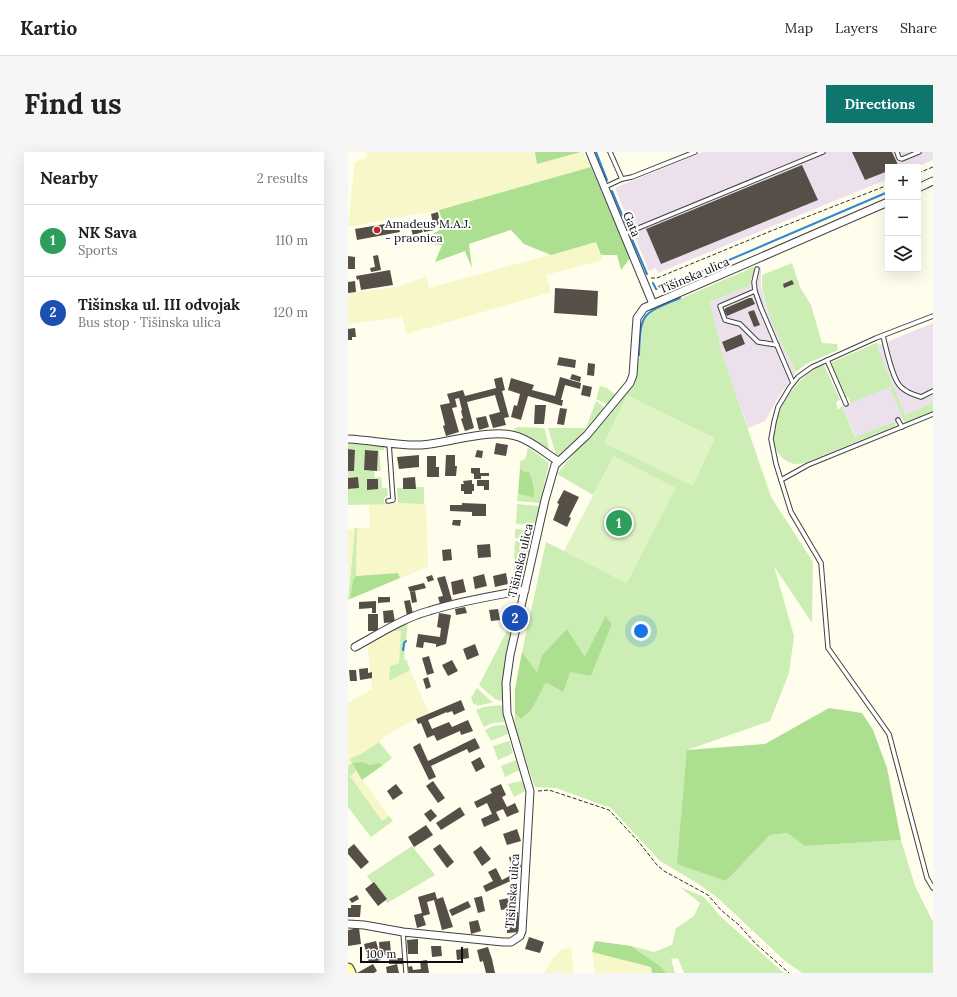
<!DOCTYPE html>
<meta charset="utf-8">
<style>
:root{--surface:#fff;--page:#f6f6f6;--text:#222;--muted:#767676;--line:#e0e0e0;--accent:#0f766e}
body{margin:0;font-family:Lora,serif;background:var(--page);color:var(--text)}
.controls{position:absolute;right:12px;top:12px;display:grid;overflow:hidden;border-radius:0px;box-shadow:0 4px 16px #0002}
.controls button{width:36px;height:36px;display:grid;place-items:center;padding:0;border:0;border-bottom:1px solid var(--line);background:var(--surface);color:var(--text);font:20px sans-serif}
.scale{position:absolute;left:12px;bottom:10px;width:103px;box-sizing:border-box;padding-left:4px;border:2px solid #0d0d0d;border-top:0;font-size:11px;line-height:14px;white-space:nowrap;color:#0d0d0d;-webkit-text-stroke:3px #fff;paint-order:stroke}
.you{position:absolute;left:293px;top:479px;width:14px;height:14px;margin:-10px;border:3px solid #fff;border-radius:50%;background:#1a73e8;box-shadow:0 0 0 6px #1a73e833}
.badge{display:grid;place-items:center;width:26px;height:26px;border-radius:50%;background:var(--accent);color:#fff;font-size:13px;font-weight:700}
.pin{position:absolute;translate:-50% -50%;border:2px solid #fff;box-shadow:0 1px 4px #0006}
.list{margin:0;padding:0;list-style:none}
h2{display:flex;justify-content:space-between;align-items:center;height:52px;margin:0;padding:0 16px;font-size:17px}
h2 small{font-size:13px;font-weight:400;color:var(--muted)}
.list li{display:grid;grid-template-columns:26px 1fr auto;gap:12px;align-items:center;box-sizing:border-box;height:72px;padding:0 16px;border-top:1px solid var(--line)}
.list b{display:block;font-size:15px;white-space:nowrap}
.list p{margin:0;font-size:13px;white-space:nowrap;color:var(--muted)}
.list em{font-size:13px;font-style:normal;color:var(--muted)}
.icon{flex:none;width:22px;height:22px;fill:none;stroke:currentColor;stroke-width:2;stroke-linecap:round;stroke-linejoin:round}
.map{position:relative;flex:none;width:585px;height:821px;overflow:hidden;border-radius:0px}
header{display:flex;align-items:center;gap:24px;box-sizing:border-box;height:56px;padding:0 20px;background:var(--surface);border-bottom:1px solid var(--line)}
header strong{font-size:19px}
nav{display:flex;gap:22px;margin-inline-start:auto;font-size:14px}
.intro{display:flex;align-items:center;justify-content:space-between;box-sizing:border-box;height:96px;padding:0 24px}
h1{margin:0;font-size:28px}
.button{padding:10px 18px;border-radius:0px;background:var(--accent);color:#fff;font-size:14px;font-weight:700}
main{display:flex;gap:24px;padding:0 24px}
aside{flex:1;background:var(--surface);border-radius:0px;box-shadow:0 4px 16px #0002}
.map>svg:first-child{display:block}
</style>
<header>
<strong>Kartio</strong>
<nav><a>Map</a><a>Layers</a><a>Share</a></nav>
</header>
<div class="intro"><h1>Find us</h1><a class="button">Directions</a></div>
<main>
<aside>
<h2>Nearby<small>2 results</small></h2>
<ul class="list">
<li><span class="badge" style="background:#2e9e5b">1</span><div><b>NK Sava</b><p>Sports</p></div><em>110 m</em></li>
<li><span class="badge" style="background:#1a4fb4">2</span><div><b>Tišinska ul. III odvojak</b><p>Bus stop · Tišinska ulica</p></div><em>120 m</em></li>
</ul>
</aside>
<div class="map">
<svg width="585" height="821" viewBox="0 0 585 821">
<rect width="100%" height="100%" fill="#fffdec"/>
<!-- industrial -->
<g fill="#ece0ec">
<path d="M355 0H585V8L569 15H540V27L310 121 308 116 301 119 267 36Z"/>
<path d="M408 114 413 115V134L418 155 448 220 430 246 417 269 400 276 374 201 362 150 401 134Z"/>
<path d="M585 171V251L557 263 529 194Z"/>
<path d="M542 234 555 266 508 285 494 254Z"/>
</g>
<!-- farmland -->
<g fill="#f7f7ca">
<path d="M19 0H187L189 12 235 0 243 15 91 58 0 75 7 10 18 6Z"/>
<path d="M248 90 255 108 198 123 203 140 59 182 54 165 0 172V141L48 135 78 125 81 136Z"/>
<path d="M48 351 78 352 80 415 52 426 50 421 8 424 9 376H22L21 352Z"/>
<path d="M7 376 0 440V378Z"/>
<path d="M46 476 53 479 51 511 41 529 62 518 81 561 50 576 13 602 3 607 4 611 0 614V551L24 537 19 490Z"/>
<path d="M8 619 41 664 34 669 2 624Z"/>
<path d="M220 796H223L226 821H196L204 808 212 798Z"/>
<path d="M244 800 303 815 304 821H247Z"/>
</g>
<!-- green -->
<g fill="#ccedb3" fill-rule="evenodd">
<path d="M444 111 452 135 463 153 474 191 489 192 490 198 458 212 448 220C434 190 413 158 414 123Z"/>
<path d="M408 114 401 134 362 150 374 201 423 345 465 410 464 471 426 414 446 484 441 521 422 569 339 598 378 729 422 683 439 681 457 694 553 688 567 734 585 770V821H454L437 809 370 746 349 731 312 709 263 656 208 636 187 635 166 572 167 562 175 567 184 557 198 530 222 520 243 524 264 472 256 465 237 506 219 477 194 503 189 520 174 500 198 390 279 431 266 304 245 343 209 322 284 230 292 203 295 168 303 160 311 156Z"/>
<path d="M528 191 532 192 529 194 557 263 585 251V259L557 270 554 267 555 266 542 235 502 251 500 245 498 246 484 212V210Z"/>
<path d="M476 213 492 248 488 250 490 258 494 254 507 285 548 269 547 274 459 310C451 313 443 313 436 307 406 285 448 219 476 213Z"/>
<path d="M252 234 259 236 267 243 259 252 248 247Z"/>
<path d="M248 249 255 254 256 257 216 301 213 303H208L200 276H238Z"/>
<path d="M170 275 194 276 197 277 202 300 177 283 166 278V277Z"/>
<path d="M0 291 36 294V298H31L33 319H26L27 326 33 325 34 336H39L40 344 36 346V351L48 352 0 353V337L11 336 10 325 0 326V319L6 318 7 298 0 297ZM17 298 30 299 28 318H16Z"/>
<path d="M180 295 201 311 192 351 169 349 170 342 184 345C185 335 185 330 181 320L174 319 172 316V309C180 308 178 301 180 295Z"/>
<path d="M76 335V352L50 351 49 336Z"/>
<path d="M169 352 192 354 187 373 168 372Z"/>
<path d="M7 376H9L8 424 5 428 2 447 0 448Z"/>
<path d="M167 377 185 378 186 379 184 389 167 386Z"/>
<path d="M167 389 176 390 183 392 174 433 172 434V428L165 429Z"/>
<path d="M164 452 169 453C162 485 155 515 155 548L153 549 147 547 131 533 159 479Z"/>
<path d="M60 469 56 508 58 507 62 518 41 529 42 514 51 511 53 479H45L46 476Z"/>
<path d="M129 536 143 549 146 550 129 554 128 551 126 553 123 546Z"/>
<path d="M152 553 156 555 157 570 144 571 136 575 128 558 136 555Z"/>
<path d="M156 573 158 574 160 582 143 589 137 578 145 574Z"/>
<path d="M161 589 165 601 150 608 145 594Z"/>
<path d="M31 590 44 606 35 613C29 610 26 613 21 613 15 612 11 610 4 611L8 619 2 624 34 669 41 664 45 669 23 685 0 655V614L4 611 2 607 13 602Z"/>
<path d="M168 608 171 618 157 625 153 614Z"/>
<path d="M174 629 175 630 177 639 166 645 160 632Z"/>
<path d="M64 694 87 723 39 751 19 724Z"/>
<path d="M332 735 356 745 372 764 436 821H336L330 806 323 807 327 821H318L312 814 283 794 306 800 324 793 328 776 346 764 352 751Z"/>
</g>
<!-- forest -->
<g fill="#addf91">
<path d="M187 0H233L189 12Z"/>
<path d="M243 15 282 106 273 118 269 103H253L248 90 203 103 176 92 163 78 121 92 124 116 117 99 87 110 94 93 71 91 96 75 91 58Z"/>
<path d="M172 316 174 319 181 320C185 329 186 335 186 345H184L170 342Z"/>
<path d="M50 421 52 426 2 447 5 428 8 424Z"/>
<path d="M257 464 264 472 243 524 222 520 215 540 198 530 184 557 174 567 167 562V537L174 500 189 520 194 503 219 477 237 505Z"/>
<path d="M481 556 514 561 525 578 539 616 553 688 457 694 439 681 422 683 378 729 329 712 339 598 417 592Z"/>
<path d="M13 610 22 613 31 611 35 613 14 628 4 611Z"/>
<path d="M247 789 283 794 312 814 318 821H304L303 815 244 800Z"/>
</g>
<!-- pitch -->
<g fill="#dff3c5">
<path d="M279 243 367 286 345 334 256 291Z"/>
<path d="M266 304 328 336 279 431 216 399Z"/>
</g>
<g fill="none" stroke-linecap="round" stroke-linejoin="round">
<!-- stream -->
<g stroke="#2d86d8" stroke-width="2">
<path d="M248 0 259 28"/>
<path d="M264 39 279 75"/>
<path d="M283 85 299 122"/>
<path d="M305 131 308 137 318 135 540 40"/>
<path d="M291 203C293 159 293 163 332 146"/>
<path d="M55 498 56 491 58 489"/>
</g>
</g>
<!-- building -->
<g fill="#564f48">
<path d="M504 0H544L551 15H540V19L517 28Z"/>
<path d="M454 13 470 48 313 112 298 77Z"/>
<path d="M90 60 92 72 85 74 86 78 76 80 75 74 85 72 83 62Z"/>
<path d="M49 70 52 80 9 88 7 77Z"/>
<path d="M73 75 75 80 65 83 63 77Z"/>
<path d="M30 103 33 118 23 120 22 116 27 115 25 104Z"/>
<path d="M0 104 7 105V117H0Z"/>
<path d="M42 118 45 133 13 138 11 127 9 128 8 124Z"/>
<path d="M444 128 446 132 436 136 435 132Z"/>
<path d="M7 129 8 140 0 141V130Z"/>
<path d="M207 136 250 139 249 164 206 161Z"/>
<path d="M401 146H404L407 152 379 164 376 158 378 156Z"/>
<path d="M406 158 412 173 406 175 400 160Z"/>
<path d="M7 176 8 185H4V188H0V177Z"/>
<path d="M393 182 397 192 378 200 374 190Z"/>
<path d="M211 205 228 208 227 216 209 213Z"/>
<path d="M240 211 247 212 246 224 239 223Z"/>
<path d="M224 222 233 225 232 230 222 227Z"/>
<path d="M154 225 157 238 154 239 161 265 156 266 158 273 145 276 141 263 152 260 147 243 119 250 126 276 117 279 113 267 115 266 113 259 114 258 111 246 107 247 109 255 104 256 111 280 98 284 95 274 97 273 92 253 102 251 99 242 115 238 117 244 148 236 146 227Z"/>
<path d="M212 225 233 231 232 237 217 233 213 248H215L214 254 180 244 173 268 163 265 166 253 169 254 172 242 160 238 163 226 186 233 184 238 207 244Z"/>
<path d="M235 233 244 235 242 245 233 243Z"/>
<path d="M187 253H198L196 272H186Z"/>
<path d="M212 256 219 257 216 273 209 272Z"/>
<path d="M138 264 141 275 131 278 128 266Z"/>
<path d="M148 291 160 293 158 304 146 302Z"/>
<path d="M0 297 7 298 6 319H0Z"/>
<path d="M17 298 30 299 29 319 16 318Z"/>
<path d="M129 298 135 299 134 306 127 305Z"/>
<path d="M71 303V315L51 317 49 305Z"/>
<path d="M98 303H107V314H109L108 324H97Z"/>
<path d="M79 304H88V315H91V325H79Z"/>
<path d="M123 316H132V321H141V324H133V327H126V322L123 321Z"/>
<path d="M10 325 11 336 0 337V326Z"/>
<path d="M67 325 68 337H55V326Z"/>
<path d="M19 327H30V337L19 338Z"/>
<path d="M124 328V332H126V339H124V342H116V339H113V332H116L115 329Z"/>
<path d="M129 328H141V338H136V334H129Z"/>
<path d="M216 338 231 345 221 365 223 366 219 375 205 368 211 352 209 351Z"/>
<path d="M114 351 138 352V364H124V360L102 359V353H114Z"/>
<path d="M105 368H113L112 374 104 373Z"/>
<path d="M142 392 143 405 130 406 129 393Z"/>
<path d="M103 397 104 408 95 409 94 398Z"/>
<path d="M158 421 160 432 147 435 145 424Z"/>
<path d="M136 422 139 434 127 437 125 425Z"/>
<path d="M84 423 86 428 80 430 78 425Z"/>
<path d="M97 424 104 448 92 452 90 445 95 444 89 426Z"/>
<path d="M115 427 118 440 105 443 103 430Z"/>
<path d="M76 431 78 436 62 440 60 435Z"/>
<path d="M67 439 69 450 64 451 62 440Z"/>
<path d="M30 445H42V450L30 451Z"/>
<path d="M62 448 65 462 59 464 56 449Z"/>
<path d="M28 449V461H24V456L11 457V450Z"/>
<path d="M117 455 119 461 108 463 107 457Z"/>
<path d="M150 457 152 468 143 469 141 458Z"/>
<path d="M45 458 47 470 36 471 35 459Z"/>
<path d="M91 461 103 463 98 492 88 495V492L76 490 75 496 68 495 70 482 92 485 93 476 89 475Z"/>
<rect x="20" y="462" width="10" height="17"/>
<path d="M127 492 131 503 119 508 115 497Z"/>
<path d="M81 504 86 521 79 523 74 506Z"/>
<path d="M104 508 110 519 100 524 94 513Z"/>
<path d="M20 516V521L24 520V526L12 528 11 517Z"/>
<path d="M1 518H8L9 529H2Z"/>
<path d="M80 525 83 535 78 537 75 527Z"/>
<path d="M113 548 117 558 106 563 104 559 99 561V560L80 568 84 577 101 570 104 575 120 568 125 579 113 583 112 579 89 589 86 583 79 586 73 571 70 572 68 567Z"/>
<path d="M127 586 132 596 121 601 119 597 83 614 88 625 81 628 65 595 72 591 80 609Z"/>
<path d="M132 605 137 615 128 620 123 610Z"/>
<path d="M85 629 97 646 90 651 78 634Z"/>
<path d="M48 632 55 641 45 648 39 639Z"/>
<path d="M153 632 158 643 154 645 159 655 167 651 171 660 159 665 155 657 148 660 152 668 136 675 133 667 144 662 139 651 129 656 126 650 144 641 142 637Z"/>
<path d="M112 655 117 663 93 678 88 671Z"/>
<path d="M83 657 89 664 82 670 76 662Z"/>
<path d="M78 673 85 683 66 695 60 685Z"/>
<path d="M169 677 173 689 159 693 155 682Z"/>
<path d="M6 692 21 710 13 717 0 702V697Z"/>
<path d="M92 692 106 710 99 716 85 697Z"/>
<path d="M133 694 143 707 134 714 125 700Z"/>
<path d="M170 703 173 715 164 718 161 705Z"/>
<path d="M148 716 154 728 165 722 167 727 138 740 135 734 145 729 140 720Z"/>
<path d="M26 730 39 747 30 754 17 737Z"/>
<path d="M87 740 89 747 95 745 105 775 94 778 86 748 79 750 82 762 75 764 78 773 69 776 66 763 74 761 70 745Z"/>
<path d="M9 743 11 747 4 751 1 747Z"/>
<path d="M134 744 137 759 130 761 126 746Z"/>
<path d="M166 745 168 756 153 758 151 748Z"/>
<path d="M120 749 123 755 104 764 101 758Z"/>
<path d="M3 753H13L12 765H0V756H3Z"/>
<path d="M170 760 171 780 159 781 158 761Z"/>
<path d="M130 768 133 779 123 782 121 770Z"/>
<path d="M11 776 13 792 0 794V778Z"/>
<path d="M181 785 196 790 192 801 177 797Z"/>
<path d="M70 787V802H60L59 788Z"/>
<path d="M28 789 33 808 21 811 16 792Z"/>
<path d="M42 789 43 802 32 803 31 790Z"/>
<path d="M83 794H93L94 804 84 805Z"/>
<path d="M140 795 144 807 147 821H138L135 809 132 810 129 798Z"/>
<path d="M120 796 121 806 109 808 108 798Z"/>
<rect x="41" y="806" width="14" height="6"/>
<path d="M79 808 81 821H61L60 815 64 814 65 818 73 817 72 809Z"/>
<path d="M25 812 29 819 26 821H9Z"/>
<path d="M49 812 51 821H39L38 815Z"/>
</g>
<g fill="none" stroke-linecap="round" stroke-linejoin="round">
<!-- service casing -->
<g stroke="#404040" stroke-width="5.5">
<g id="service">
<path d="M262 0 274 27"/>
<path d="M549 0 551 6 554 7 571 0"/>
<path d="M257 35 274 27 284 25 347 0"/>
<path d="M276 82 475 0"/>
<path d="M409 117 406 130 407 139 413 156 445 231"/>
<path d="M407 139 372 154 377 168 392 172 410 190 429 193"/>
<path d="M585 164 528 186 464 215 450 225 442 235 430 255 426 270 423 287 428 312 443 360 473 411 480 496 541 582 579 726 585 736"/>
<path d="M535 184C538 195 544 227 553 235 558 240 566 243 573 245L585 239"/>
<path d="M479 208 498 252"/>
<path d="M550 268 554 275"/>
<path d="M433 328 460 313 585 262"/>
<path d="M40 349 45 348 41 291"/>
<path d="M55 780 58 821"/>
</g>
</g>
<!-- minor casing -->
<g stroke="#404040" stroke-width="9">
<g id="minor">
<path d="M242 0 305 152"/>
<path d="M570 36 585 29"/>
<path d="M0 287C24 288 49 294 73 293 101 291 145 275 171 285 185 290 197 301 210 309"/>
<path d="M7 495C31 482 55 466 81 459 112 449 145 444 177 438"/>
<path d="M0 772 16 773 55 780 155 790H163L172 784 174 779 182 639 159 561 158 531 162 503 197 348 207 313 239 283 282 231 285 223 289 166 296 156 540 50"/>
</g>
</g>
<!-- secondary casing -->
<g stroke="#2f2f2f" stroke-width="13">
<path id="secondary" d="M0 817 2 821"/>
</g>
<!-- path -->
<g stroke="#2f2f2f" stroke-width="1" stroke-dasharray="4 2" stroke-linecap="butt">
<path d="M570 21 585 15"/>
<path d="M303 126H309L423 79 540 33"/>
<path d="M190 639 201 638 261 658 290 689 309 713 316 719 360 743 373 758 391 773 407 791 441 821"/>
</g>
<!-- service -->
<use href="#service" stroke="#fff" stroke-width="3.5"/>
<!-- minor -->
<use href="#minor" stroke="#fff" stroke-width="7"/>
<!-- secondary -->
<use href="#secondary" stroke="#fffda7" stroke-width="11"/>
</g>
<!-- markers -->
<circle fill="#c8201a" stroke="#fff" stroke-width="1.5" cx="29" cy="78" r="4"/>
<g text-anchor="middle" dominant-baseline="central" stroke-width="4" stroke-linejoin="round" paint-order="stroke">
<!-- poi labels -->
<g font-size="12" fill="#0d0d0d" stroke="#fff" text-anchor="start">
<text x="37" y="71">Amadeus M.A.J.<tspan x="37" dy="14">- praonica</tspan></text>
</g>
<!-- street labels -->
<g font-size="12" fill="#0d0d0d" stroke="#fff">
<text transform="translate(284 72) rotate(67)">Gata</text>
<text transform="translate(346 123) rotate(-23)">Tišinska ulica</text>
<text transform="translate(172 408) rotate(-77)">Tišinska ulica</text>
<text transform="translate(164 739) rotate(-86)">Tišinska ulica</text>
</g>
</g>
</svg>
<div class="controls">
<button>+</button>
<button>−</button>
<button><svg class="icon" aria-label="layers" viewBox="0 0 24 24"><path d="M12 4l9 5-9 5-9-5zM3 14l9 5 9-5"/></svg></button>
</div>
<div class="scale">100 m</div>
<div class="you"></div>
<div class="pin badge" style="left:271px;top:371px;background:#2e9e5b">1</div>
<div class="pin badge" style="left:167px;top:466px;background:#1a4fb4">2</div>
</div>
</main>
